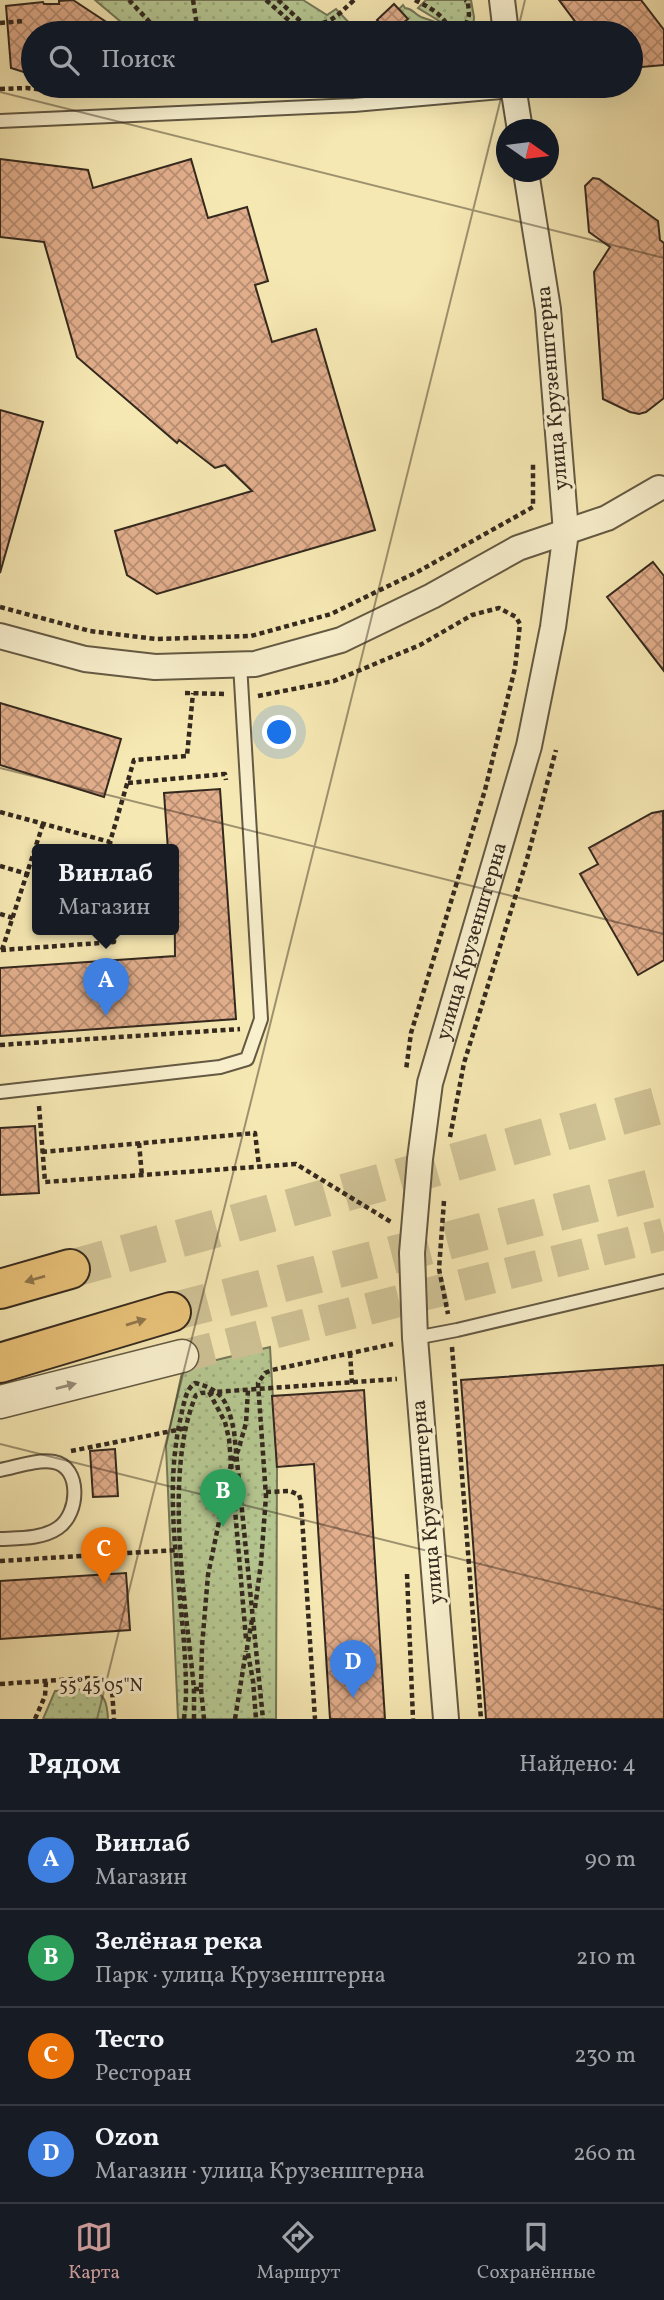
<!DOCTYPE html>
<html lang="ru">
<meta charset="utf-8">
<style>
:root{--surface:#171b24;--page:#242831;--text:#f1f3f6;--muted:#9ea1a6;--line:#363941;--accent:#c59692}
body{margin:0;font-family:Vollkorn,serif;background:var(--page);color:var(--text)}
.compass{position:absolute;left:496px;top:119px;width:63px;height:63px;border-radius:50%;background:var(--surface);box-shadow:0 7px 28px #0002;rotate:104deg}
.you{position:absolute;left:280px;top:733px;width:24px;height:24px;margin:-18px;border:5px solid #fff;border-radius:50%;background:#1a73e8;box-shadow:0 0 0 10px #1a73e833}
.badge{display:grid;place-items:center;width:46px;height:46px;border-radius:50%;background:var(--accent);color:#fff;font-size:23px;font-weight:700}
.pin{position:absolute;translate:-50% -58px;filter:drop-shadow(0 2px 4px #0008)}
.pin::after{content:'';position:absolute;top:37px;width:24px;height:21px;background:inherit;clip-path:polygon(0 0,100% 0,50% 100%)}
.popup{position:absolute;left:32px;top:844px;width:147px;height:91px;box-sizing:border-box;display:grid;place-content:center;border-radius:7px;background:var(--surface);filter:drop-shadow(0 2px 5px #0005);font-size:23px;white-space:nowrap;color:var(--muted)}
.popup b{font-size:26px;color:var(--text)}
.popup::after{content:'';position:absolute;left:50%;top:100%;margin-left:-14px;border:14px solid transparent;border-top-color:var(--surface)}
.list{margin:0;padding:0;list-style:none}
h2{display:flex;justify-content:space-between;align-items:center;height:91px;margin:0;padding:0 28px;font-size:30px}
h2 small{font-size:23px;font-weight:400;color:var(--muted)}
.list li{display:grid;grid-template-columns:46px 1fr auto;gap:21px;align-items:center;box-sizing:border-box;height:98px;padding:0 28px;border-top:2px solid var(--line)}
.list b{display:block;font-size:26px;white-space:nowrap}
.list p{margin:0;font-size:23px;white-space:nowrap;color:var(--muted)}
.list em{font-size:23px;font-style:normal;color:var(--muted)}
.icon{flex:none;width:38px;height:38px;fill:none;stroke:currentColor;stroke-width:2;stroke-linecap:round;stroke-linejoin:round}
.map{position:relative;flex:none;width:664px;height:1719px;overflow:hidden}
.search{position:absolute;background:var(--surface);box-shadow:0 7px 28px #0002;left:21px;right:21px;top:21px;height:77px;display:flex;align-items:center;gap:18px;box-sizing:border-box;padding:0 24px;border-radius:38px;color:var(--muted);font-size:26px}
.sheet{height:483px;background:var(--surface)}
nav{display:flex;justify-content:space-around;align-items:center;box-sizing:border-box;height:98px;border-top:2px solid var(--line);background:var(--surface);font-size:19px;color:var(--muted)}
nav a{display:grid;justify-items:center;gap:4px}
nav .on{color:var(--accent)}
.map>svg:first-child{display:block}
</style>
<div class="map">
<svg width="664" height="1719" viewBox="0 0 664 1719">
<defs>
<pattern id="park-dots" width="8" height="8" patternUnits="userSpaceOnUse" patternTransform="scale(1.75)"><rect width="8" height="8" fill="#b6c791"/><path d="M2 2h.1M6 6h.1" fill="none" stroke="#9dab7d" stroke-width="1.8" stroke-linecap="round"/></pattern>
<pattern id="building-cross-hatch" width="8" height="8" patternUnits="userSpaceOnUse" patternTransform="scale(1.75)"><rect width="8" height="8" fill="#e2ae8c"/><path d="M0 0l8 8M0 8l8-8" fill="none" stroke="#b88e72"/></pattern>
</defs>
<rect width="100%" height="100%" fill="#f6e8b3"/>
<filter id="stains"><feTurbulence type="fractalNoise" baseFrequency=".00286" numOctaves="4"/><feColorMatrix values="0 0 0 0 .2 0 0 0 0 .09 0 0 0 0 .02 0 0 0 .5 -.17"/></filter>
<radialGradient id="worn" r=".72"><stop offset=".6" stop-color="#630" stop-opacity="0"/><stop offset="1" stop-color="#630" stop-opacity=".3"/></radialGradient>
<!-- park -->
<g fill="url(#park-dots)" stroke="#757858" stroke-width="2">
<path d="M95 0H303L327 15 336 9 356 30 353 33H134Z"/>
<path d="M426 0H471L474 17 473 33H449L444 24 418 8Z"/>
<path d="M403 5 405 8C414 9 414 14 421 17 431 21 441 21 445 33H392L407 19 399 9Z"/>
<path d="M206 86H338L295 89 292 91 287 89 218 94Z"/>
<path d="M270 1347 277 1467 276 1719H178L166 1446 183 1368Z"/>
<path d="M90 1689C106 1694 107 1704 108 1719H43L55 1691Z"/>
</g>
<!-- building -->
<g fill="url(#building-cross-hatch)" stroke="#34291e" stroke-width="2">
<path d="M73 0 123 33H33V75L11 68 6 6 43 2 44 4H59V1Z"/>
<path d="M559 0H641L664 30V65L631 68V33H591L593 32 586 23 580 28Z"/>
<path d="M394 4 408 19 390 33 377 20Z"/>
<path d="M0 159 88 170 93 188 191 159 208 218 247 207 268 281 255 285 272 342 316 329 375 530 157 594 127 575 115 531 252 491 225 465 215 468 179 440 177 443 77 357 44 242 0 237Z"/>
<path d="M593 178 599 179 658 221 660 240 664 243V398L646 412 639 414 630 412 603 399 594 272 610 247 589 232 585 186Z"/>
<path d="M0 410 43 422 0 573Z"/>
<path d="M653 562 664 576V671L607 597Z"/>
<path d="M0 703 121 739 104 797 0 765Z"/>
<path d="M220 789 236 1019 0 1036V968L175 956 174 850H168L164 793Z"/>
<path d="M663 811 664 960 638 975 580 874 598 864 589 848 652 813Z"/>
<path d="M35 1126 39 1193 0 1195V1128Z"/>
<path d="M664 1365V1719H486L461 1380Z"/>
<path d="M364 1390 385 1719H330L314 1464 277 1467 272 1396Z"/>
<path d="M115 1449 118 1496 93 1497 90 1451Z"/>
<path d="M126 1573 130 1630 0 1639V1581Z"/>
</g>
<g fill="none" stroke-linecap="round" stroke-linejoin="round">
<!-- tertiary-tunnel -->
<path stroke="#cfc295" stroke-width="32" stroke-dasharray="32 16" stroke-linecap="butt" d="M182 1356 664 1234"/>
<!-- primary-tunnel -->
<g stroke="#cfc295" stroke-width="38" stroke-dasharray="38 19" stroke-linecap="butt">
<path d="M70 1269 664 1104"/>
<path d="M171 1312 664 1185"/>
</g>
<!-- service casing -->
<g stroke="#645943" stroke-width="16">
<g id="service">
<path d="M0 121 354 105 513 91"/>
<path d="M0 1092 220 1067 247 1059 261 1019 240 664"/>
<path d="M415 1338 457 1330 664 1281"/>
<path d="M0 1470C16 1467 37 1459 54 1462 81 1467 80 1513 58 1528 42 1539 19 1538 0 1539"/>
</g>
</g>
<!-- minor casing -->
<g stroke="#645943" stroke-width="28">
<g id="minor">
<path d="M502 0 506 33"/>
<path d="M513 86 520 130"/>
<path d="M0 636 85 659 155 667 255 664 341 640 432 596 518 548 607 518 659 488"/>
<path id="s1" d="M446 1719 415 1338 412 1253 420 1159 430 1083 529 746 553 627 566 532 548 309 526 172"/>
</g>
</g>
<!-- tertiary casing -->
<g stroke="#645943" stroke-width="35">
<path id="tertiary" d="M0 1402 182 1356"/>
</g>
<!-- primary casing -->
<g stroke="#34291e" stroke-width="42">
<g id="primary">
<path d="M0 1289 70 1269"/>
<path d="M0 1363 171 1312"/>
</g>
</g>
<!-- path -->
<g stroke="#34291e" stroke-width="4.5" stroke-dasharray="5 3.5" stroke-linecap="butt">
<path d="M129 0 160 33"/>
<path d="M193 0 198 33"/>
<path d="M266 0 303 33"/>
<path d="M278 0 313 33"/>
<path d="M415 0C430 8 446 15 450 33"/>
<path d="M0 23 24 21"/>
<path d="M306 25C330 25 337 16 354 0"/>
<path d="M86 33 85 29 108 27V33"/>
<path d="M463 33 469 15 468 2 465 0"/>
<path d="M115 86C137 91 165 96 185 86"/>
<path d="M218 86 234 90"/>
<path d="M0 89 27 88 62 92 107 86"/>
<path d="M500 146 503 165"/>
<path d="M0 607 90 631 156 639 251 636 331 614 419 571 533 507V462"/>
<path d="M185 693 225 694"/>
<path d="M258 696 334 681 420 645 472 615 499 608 516 617 520 624 515 668 485 790 411 1033 406 1070"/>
<path d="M128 783 225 774 226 780"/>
<path d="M0 812 110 842 134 760 187 756 193 693"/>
<path d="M110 842 111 850"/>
<path d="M0 866 38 877"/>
<path d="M0 914 13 918"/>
<path d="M1 950 114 942V930"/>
<path d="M2 950 43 824"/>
<path d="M0 1045 240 1029"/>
<path d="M39 1106 45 1182 296 1164 391 1222"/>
<path d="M450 1137 464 1063 527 859 556 750"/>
<path d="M139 1143 142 1176"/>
<path d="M42 1152 255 1133 259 1166"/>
<path d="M444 1201 439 1269 448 1314"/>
<path d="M452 1347 481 1719"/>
<path d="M350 1353 352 1383"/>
<path d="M209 1392 225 1422 229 1439 246 1639"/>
<path d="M71 1451 187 1428"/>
<path d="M266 1492 290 1491 299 1495 301 1501 315 1719"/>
<path d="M0 1561 177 1550"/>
<path d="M407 1574 413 1719"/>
<path d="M255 1608 261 1563 266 1496 258 1383 265 1373 272 1370 393 1344"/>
<path d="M252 1620 247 1648 253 1681 256 1719"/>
<path d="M0 1684 89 1678 100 1679 112 1690 114 1719"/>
<path d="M194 1689H201L202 1646 208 1575 231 1464 238 1451 246 1423 248 1390"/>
<path d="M201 1689 204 1719"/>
<path d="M35 1719 45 1696 46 1681"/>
<path d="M184 1719C185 1710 186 1701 186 1692 186 1600 160 1507 181 1416 184 1404 185 1390 195 1383 224 1390 228 1404 234 1431L263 1719"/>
<path d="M194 1719V1689C186 1606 163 1472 196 1395L201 1393 397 1379"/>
<path d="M235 1719 246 1651"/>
</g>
<!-- service -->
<use href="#service" stroke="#f9f0ce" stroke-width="12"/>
<!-- minor -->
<use href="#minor" stroke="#f9f0ce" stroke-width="24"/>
<!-- tertiary -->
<use href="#tertiary" stroke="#f9f0ce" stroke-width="32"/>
<!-- primary -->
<use href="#primary" stroke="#ebc47a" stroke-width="38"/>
</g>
<!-- one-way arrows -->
<defs><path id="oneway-solid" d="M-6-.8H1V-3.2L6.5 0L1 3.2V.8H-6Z" transform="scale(1.75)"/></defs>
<g fill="#90764c">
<use href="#oneway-solid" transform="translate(35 1279) rotate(164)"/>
<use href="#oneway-solid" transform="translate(136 1322) rotate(-17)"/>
</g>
<use fill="#968c76" href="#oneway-solid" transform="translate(66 1386) rotate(-14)"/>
<!-- ticks -->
<path fill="none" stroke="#34291e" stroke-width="2" stroke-opacity="0.45" d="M517 33 525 0M0 92 664 258M0 768 664 934M0 1444 664 1610M97 1719 504 86"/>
<g text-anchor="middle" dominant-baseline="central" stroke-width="6" stroke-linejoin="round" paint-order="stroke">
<!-- street labels -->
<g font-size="21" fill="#34291e" stroke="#f9f0ce">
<text transform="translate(553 388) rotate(-95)">улица Крузенштерна</text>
<text stroke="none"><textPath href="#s1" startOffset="786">улица Крузенштерна</textPath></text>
<text transform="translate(428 1502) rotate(-95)">улица Крузенштерна</text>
</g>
</g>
<g font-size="18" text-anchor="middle" fill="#34291e" stroke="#f9f0ce" stroke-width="6" stroke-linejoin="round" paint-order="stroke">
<text x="101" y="1691">55°45'05"N</text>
</g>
<rect width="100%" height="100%" filter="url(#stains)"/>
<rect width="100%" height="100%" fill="url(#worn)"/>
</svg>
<svg class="compass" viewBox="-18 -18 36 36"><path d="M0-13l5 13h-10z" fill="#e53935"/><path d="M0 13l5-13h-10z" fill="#9ea1a6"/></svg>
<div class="you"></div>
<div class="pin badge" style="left:106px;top:1016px;background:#3f7fe0">A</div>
<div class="popup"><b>Винлаб</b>Магазин</div>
<div class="pin badge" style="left:223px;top:1527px;background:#2e9e5b">B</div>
<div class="pin badge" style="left:104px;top:1585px;background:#e8710a">C</div>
<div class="pin badge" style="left:353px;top:1698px;background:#3f7fe0">D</div>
<div class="search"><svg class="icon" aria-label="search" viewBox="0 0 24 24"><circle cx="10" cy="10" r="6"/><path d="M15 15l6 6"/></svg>Поиск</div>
</div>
<section class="sheet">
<h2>Рядом<small>Найдено: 4</small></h2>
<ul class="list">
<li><span class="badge" style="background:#3f7fe0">A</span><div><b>Винлаб</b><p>Магазин</p></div><em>90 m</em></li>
<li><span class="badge" style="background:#2e9e5b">B</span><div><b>Зелёная река</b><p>Парк · улица Крузенштерна</p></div><em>210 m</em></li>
<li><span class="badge" style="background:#e8710a">C</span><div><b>Тесто</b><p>Ресторан</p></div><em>230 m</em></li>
<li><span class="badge" style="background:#3f7fe0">D</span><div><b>Ozon</b><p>Магазин · улица Крузенштерна</p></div><em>260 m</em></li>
</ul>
</section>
<nav>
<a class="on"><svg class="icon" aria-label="map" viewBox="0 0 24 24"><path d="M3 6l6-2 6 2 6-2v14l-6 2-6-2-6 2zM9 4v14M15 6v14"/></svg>Карта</a>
<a><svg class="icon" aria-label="directions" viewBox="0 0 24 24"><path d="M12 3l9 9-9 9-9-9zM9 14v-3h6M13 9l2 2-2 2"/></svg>Маршрут</a>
<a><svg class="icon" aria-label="saved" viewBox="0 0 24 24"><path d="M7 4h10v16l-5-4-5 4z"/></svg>Сохранённые</a>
</nav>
